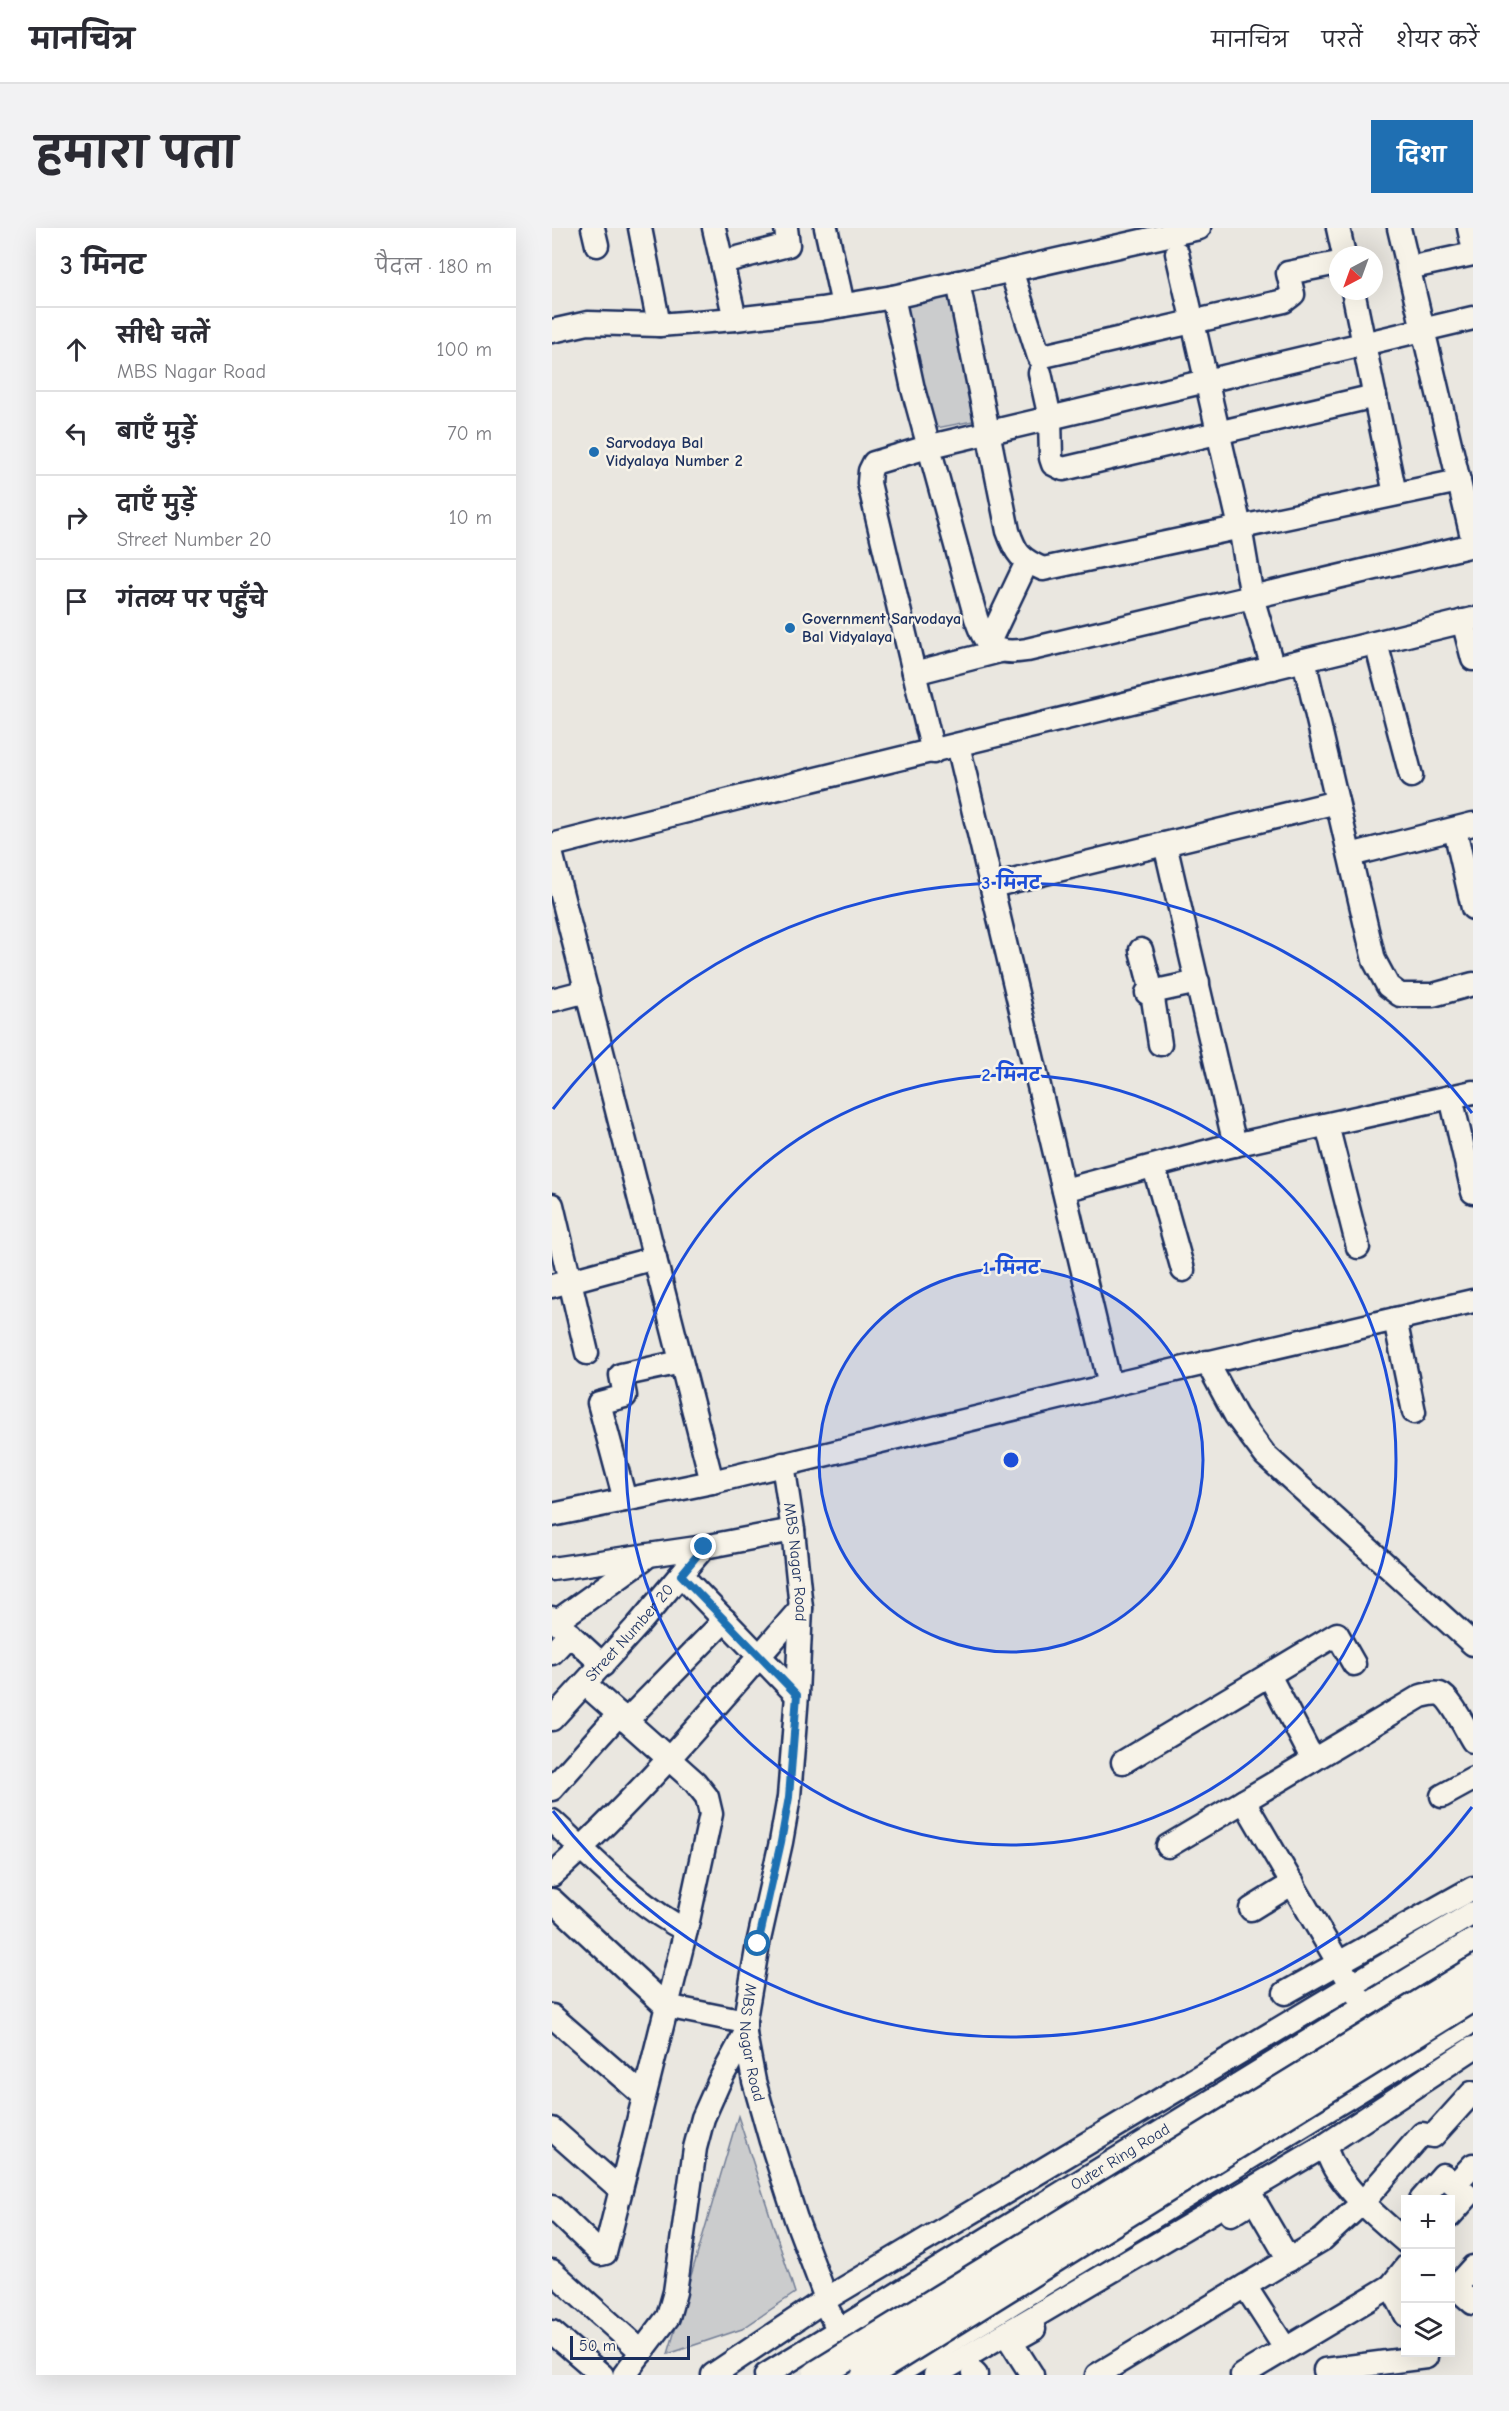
<!DOCTYPE html>
<html lang="hi">
<meta charset="utf-8">
<style>
:root{--surface:#fff;--page:#f2f2f3;--text:#2b2b33;--muted:#7c7c81;--line:#e1e1e2;--accent:#1f6fb2}
body{margin:0;font-family:"Comic Neue","Playpen Sans Deva",sans-serif;background:var(--page);color:var(--text)}
.controls{position:absolute;right:18px;bottom:18px;display:grid;overflow:hidden;border-radius:0px;box-shadow:0 6px 24px #0002}
.controls button{width:54px;height:54px;display:grid;place-items:center;padding:0;border:0;border-bottom:2px solid var(--line);background:var(--surface);color:var(--text);font:30px sans-serif}
.compass{position:absolute;left:777px;top:18px;width:54px;height:54px;border-radius:50%;background:var(--surface);box-shadow:0 6px 24px #0002;rotate:221deg}
.scale{position:absolute;left:18px;bottom:15px;width:120px;box-sizing:border-box;padding-left:6px;border:3px solid #1b2f5e;border-top:0;font-size:16px;line-height:21px;white-space:nowrap;color:#1b2f5e;-webkit-text-stroke:4px #f7f3e8;paint-order:stroke}
.stop{position:absolute;width:18px;height:18px;margin:-14px;border:4px solid #1f6fb2;border-radius:50%;background:#fff}
.stop.end{background:#1f6fb2;border-color:#fff;box-shadow:0 2px 6px #0008}
.list{margin:0;padding:0;list-style:none}
h2{display:flex;justify-content:space-between;align-items:center;height:78px;margin:0;padding:0 24px;font-size:26px}
h2 small{font-size:20px;font-weight:400;color:var(--muted)}
.list li{display:grid;grid-template-columns:39px 1fr auto;gap:18px;align-items:center;box-sizing:border-box;height:84px;padding:0 24px;border-top:2px solid var(--line)}
.list b{display:block;font-size:22px;white-space:nowrap}
.list p{margin:0;font-size:20px;white-space:nowrap;color:var(--muted)}
.list em{font-size:20px;font-style:normal;color:var(--muted)}
.icon{flex:none;width:33px;height:33px;fill:none;stroke:currentColor;stroke-width:2;stroke-linecap:round;stroke-linejoin:round}
.map{position:relative;flex:none;width:921px;height:2147px;overflow:hidden;border-radius:0px}
header{display:flex;align-items:center;gap:36px;box-sizing:border-box;height:84px;padding:0 30px;background:var(--surface);border-bottom:2px solid var(--line)}
header strong{font-size:28px}
nav{display:flex;gap:33px;margin-inline-start:auto;font-size:21px}
.intro{display:flex;align-items:center;justify-content:space-between;box-sizing:border-box;height:144px;padding:0 36px}
h1{margin:0;font-size:42px}
.button{padding:15px 27px;border-radius:0px;background:var(--accent);color:#fff;font-size:21px;font-weight:700}
main{display:flex;gap:36px;padding:0 36px}
aside{flex:1;background:var(--surface);border-radius:0px;box-shadow:0 6px 24px #0002}
.map>svg:first-child{display:block}
</style>
<header>
<strong>मानचित्र</strong>
<nav><a>मानचित्र</a><a>परतें</a><a>शेयर करें</a></nav>
</header>
<div class="intro"><h1>हमारा पता</h1><a class="button">दिशा</a></div>
<main>
<aside>
<h2>3 मिनट<small>पैदल · 180 m</small></h2>
<ul class="list">
<li><svg class="icon" aria-label="ahead" viewBox="0 0 24 24"><path d="M12 20V5M6 11l6-6 6 6"/></svg><div><b>सीधे चलें</b><p>MBS Nagar Road</p></div><em>100 m</em></li>
<li><svg class="icon" aria-label="left" viewBox="0 0 24 24"><path d="M17 20v-9H6M10 6l-5 5 5 5"/></svg><div><b>बाएँ मुड़ें</b></div><em>70 m</em></li>
<li><svg class="icon" aria-label="right" viewBox="0 0 24 24"><path d="M7 20v-9h11M14 6l5 5-5 5"/></svg><div><b>दाएँ मुड़ें</b><p>Street Number 20</p></div><em>10 m</em></li>
<li><svg class="icon" aria-label="arrive" viewBox="0 0 24 24"><path d="M6 21V4h12l-3 4 3 4H6"/></svg><div><b>गंतव्य पर पहुँचे</b></div></li>
</ul>
</aside>
<div class="map">
<svg width="921" height="2147" viewBox="0 0 921 2147">
<rect width="100%" height="100%" fill="#eae7e0"/>
<filter id="ink" filterUnits="userSpaceOnUse"><feTurbulence type="fractalNoise" baseFrequency=".0167" numOctaves="2"/><feDisplacementMap in="SourceGraphic" scale="12" xChannelSelector="R" yChannelSelector="G"/><feConvolveMatrix kernelMatrix="1 2 1 2 8 2 1 2 1" color-interpolation-filters="sRGB"/></filter>
<g filter="url(#ink)">
<!-- green -->
<g fill="#cbcccd" stroke="#737e96" stroke-width="1.5">
<path d="M394 61 426 192 380 201 348 72Z"/>
<path d="M186 1888 243 2065 190 2101 116 2126Z"/>
</g>
<g fill="none" stroke-linecap="round" stroke-linejoin="round">
<!-- minor casing -->
<g stroke="#1b2f5e" stroke-width="27">
<g id="minor">
<path d="M41 0 45 17"/>
<path d="M88 0 107 97"/>
<path d="M162 0 183 91"/>
<path d="M274 0 291 77"/>
<path d="M786 0 792 27"/>
<path d="M847 0 921 313"/>
<path d="M917 0 921 18"/>
<path d="M625 25 688 299 700 369 721 440"/>
<path d="M170 34 236 17 234 0"/>
<path d="M856 40 921 26"/>
<path d="M459 42 487 129 732 73 741 66 736 45 786 35"/>
<path d="M406 54 456 303C464 326 468 331 491 341L907 253"/>
<path d="M801 63 843 266"/>
<path d="M341 69 361 161 424 390C434 420 443 427 475 422L921 317"/>
<path d="M0 103 36 95 107 97 183 91 269 81 341 69 647 0"/>
<path d="M488 145 498 190 499 230 501 236 511 241 823 168"/>
<path d="M911 393 921 431"/>
<path d="M824 415 859 548"/>
<path d="M436 416 475 334"/>
<path d="M752 432 822 732 836 758 848 767H881L921 756"/>
<path d="M362 445 448 423"/>
<path d="M406 517 558 1157"/>
<path d="M381 524 317 255 318 243 322 235 379 218 921 90"/>
<path d="M903 602 921 680"/>
<path d="M613 616 683 917"/>
<path d="M0 617 198 567 921 391"/>
<path d="M798 627 921 596"/>
<path d="M0 628 160 1254"/>
<path d="M440 658 785 574"/>
<path d="M589 722 600 764 608 816"/>
<path d="M595 765 646 754"/>
<path d="M0 772 35 763"/>
<path d="M899 869 921 964"/>
<path d="M775 897 806 1019"/>
<path d="M602 939 631 1042"/>
<path d="M512 962 664 921 921 864"/>
<path d="M0 977 35 1125"/>
<path d="M0 1058 103 1030"/>
<path d="M843 1091 862 1184"/>
<path d="M655 1134 684 1188 713 1227 921 1416"/>
<path id="s1" d="M231 1236 241 1302 249 1380 245 1467 237 1569 229 1614 206 1716 193 1791V1806L202 1853 219 1913 244 1991 272 2065 271 2073 287 2102"/>
<path d="M73 1272 47 1175 73 1168 69 1147 129 1134"/>
<path d="M0 1287 160 1254 568 1155 921 1073"/>
<path d="M0 1341 152 1319 241 1302"/>
<path d="M129 1347 245 1467"/>
<path d="M0 1390 51 1437"/>
<path d="M4 1394 93 1330"/>
<path d="M0 1425 18 1406"/>
<path d="M717 1447 761 1532"/>
<path id="s2" d="M0 1491 86 1397 152 1319"/>
<path d="M74 1493 173 1392"/>
<path d="M571 1534 785 1406 802 1436"/>
<path d="M0 1561 67 1486"/>
<path d="M890 1568 921 1551"/>
<path d="M0 1593C40 1629 86 1679 134 1702"/>
<path d="M616 1618 692 1573"/>
<path d="M0 1647C91 1566 169 1472 249 1380"/>
<path d="M0 1672 114 1778 193 1794"/>
<path d="M699 1681 741 1655"/>
<path d="M733 1765 921 1660"/>
<path d="M807 1770 692 1573 869 1468C875 1467 881 1464 888 1466 899 1470 914 1502 921 1513"/>
<path d="M0 1788 91 1867"/>
<path d="M0 1901 69 1962"/>
<path d="M772 1918C777 1927 780 1939 787 1947 805 1973 830 1993 854 2014"/>
<path d="M903 1956 921 1937"/>
<path d="M869 1972 891 1947 916 1968 898 1988"/>
<path d="M0 1979 49 2026 53 2025 134 1702 159 1586 155 1569 143 1554 33 1456"/>
<path d="M679 1986 702 1972 737 2032"/>
<path d="M0 2043 90 2124"/>
<path d="M898 2055 921 2075"/>
<path d="M693 2058 733 2120"/>
<path d="M839 2058 854 2087"/>
<path d="M903 2059 921 2039"/>
<path d="M0 2104 50 2147"/>
<path d="M773 2142 874 2129"/>
<path d="M422 2145 424 2147"/>
<path d="M72 2147 116 2089 123 2064 143 1920 151 1890 167 1854 193 1806"/>
<path d="M161 2147 271 2073 921 1685"/>
<path id="s3" d="M214 2147 921 1712"/>
<path d="M343 2147 921 1793"/>
<path d="M383 2147 772 1918 921 1820"/>
<path d="M480 2147 459 2114 482 2101"/>
<path d="M545 2147 771 2011 810 1975 870 1906 881 1908 920 1865"/>
<path d="M690 2147 839 2058 854 2039"/>
</g>
</g>
<!-- minor -->
<use href="#minor" stroke="#f7f3e8" stroke-width="22"/>
<!-- major-bridge casing -->
<g stroke="#1b2f5e" stroke-width="33" stroke-linecap="butt">
<g id="major-bridge">
<path d="M265 2147 921 1744"/>
<path d="M314 2147 921 1769"/>
</g>
</g>
<!-- major-bridge -->
<use href="#major-bridge" stroke="#f7f3e8" stroke-width="28"/>
</g>
</g>
<g fill="none" stroke-linecap="round" stroke-linejoin="round" filter="url(#ink)">
<!-- route -->
<path stroke="#1f6fb2" stroke-width="8" d="M152 1319 129 1347 245 1467 237 1569 229 1614 206 1716"/>
</g>
<!-- distance rings -->
<circle cx="459" cy="1232" r="192" fill="#1d4ed8" fill-opacity=".12"/>
<g fill="none" stroke="#1d4ed8" stroke-width="3">
<circle cx="459" cy="1232" r="192"/>
<circle cx="459" cy="1232" r="385"/>
<path d="M920 1579A577 577 0 0 1 1 1583M1 881A577 577 0 0 1 920 885"/>
</g>
<!-- markers -->
<g fill="#1f6fb2" stroke="#f7f3e8" stroke-width="2">
<circle cx="42" cy="224" r="6"/>
<circle cx="238" cy="400" r="6"/>
</g>
<g text-anchor="middle" dominant-baseline="central" stroke-width="5" stroke-linejoin="round" paint-order="stroke">
<!-- poi labels -->
<g font-size="16" font-weight="bold" fill="#1b2f5e" stroke="#f7f3e8" text-anchor="start">
<text x="54" y="215">Sarvodaya Bal<tspan x="54" dy="18">Vidyalaya Number 2</tspan></text>
<text x="250" y="391">Government Sarvodaya<tspan x="250" dy="18">Bal Vidyalaya</tspan></text>
</g>
<!-- street labels -->
<g font-size="16" fill="#1b2f5e" stroke="#f7f3e8">
<text stroke="none"><textPath href="#s1" startOffset="99">MBS Nagar Road</textPath></text>
<text stroke="none"><textPath href="#s2" startOffset="116">Street Number 20</textPath></text>
<text stroke="none"><textPath href="#s1" startOffset="585">MBS Nagar Road</textPath></text>
<text stroke="none"><textPath href="#s3" startOffset="416">Outer Ring Road</textPath></text>
</g>
</g>
<circle cx="459" cy="1232" r="9" fill="#1d4ed8" stroke="#f7f3e8" stroke-width="3"/>
<g font-size="18" text-anchor="middle" font-weight="bold" fill="#1d4ed8" stroke="#f7f3e8" stroke-width="5" stroke-linejoin="round" paint-order="stroke">
<text x="459" y="661">3 मिनट</text>
<text x="459" y="853">2 मिनट</text>
<text x="459" y="1046">1 मिनट</text>
</g>
</svg>
<div class="controls">
<button>+</button>
<button>−</button>
<button><svg class="icon" aria-label="layers" viewBox="0 0 24 24"><path d="M12 4l9 5-9 5-9-5zM3 14l9 5 9-5"/></svg></button>
</div>
<svg class="compass" viewBox="-18 -18 36 36"><path d="M0-13l5 13h-10z" fill="#e53935"/><path d="M0 13l5-13h-10z" fill="#7c7c81"/></svg>
<div class="scale">50 m</div>
<div class="stop" style="left:206px;top:1716px"></div>
<div class="stop end" style="left:152px;top:1319px"></div>
</div>
</main>
